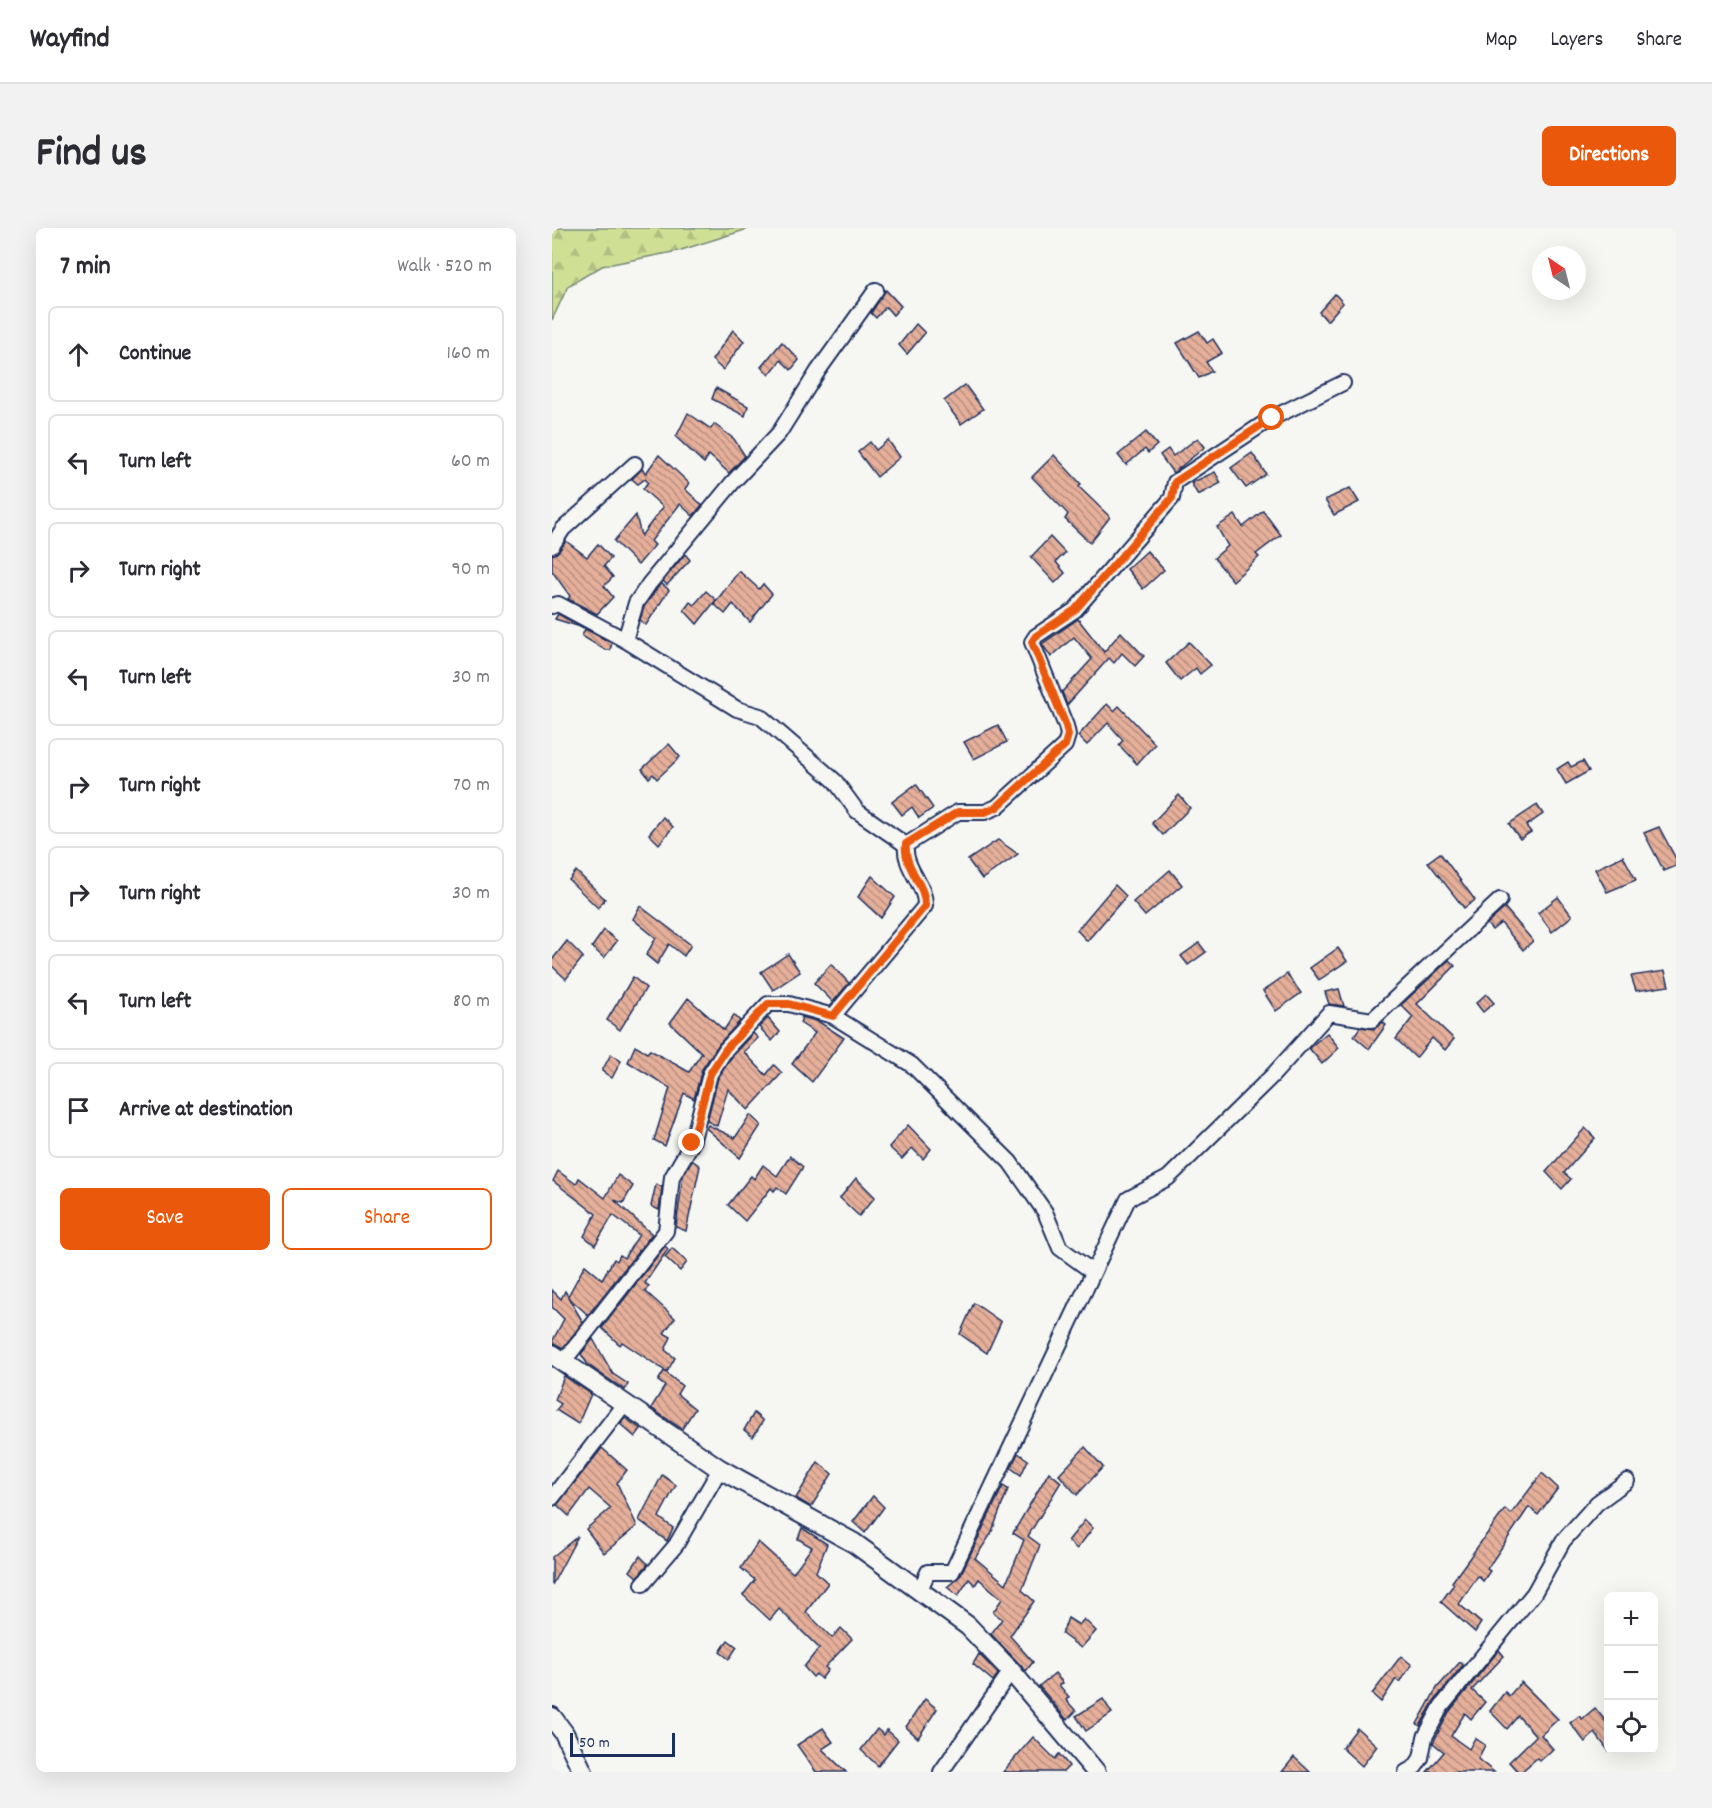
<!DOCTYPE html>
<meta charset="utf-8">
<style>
:root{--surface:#fff;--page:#f2f2f3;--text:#2b2b33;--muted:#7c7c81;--line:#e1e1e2;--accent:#ea580c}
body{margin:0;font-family:Dekko,sans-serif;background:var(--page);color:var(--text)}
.controls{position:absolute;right:18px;bottom:18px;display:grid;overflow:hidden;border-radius:9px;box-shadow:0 6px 24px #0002}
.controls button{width:54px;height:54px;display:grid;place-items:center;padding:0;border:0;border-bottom:2px solid var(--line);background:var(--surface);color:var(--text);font:30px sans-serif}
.compass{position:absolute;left:980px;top:18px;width:54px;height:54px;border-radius:50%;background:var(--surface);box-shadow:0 6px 24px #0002;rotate:325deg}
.scale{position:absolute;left:18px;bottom:15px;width:105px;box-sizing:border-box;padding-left:6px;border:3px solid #1b2f5e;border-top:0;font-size:16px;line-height:21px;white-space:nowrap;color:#1b2f5e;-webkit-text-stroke:4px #f6f6f2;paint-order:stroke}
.stop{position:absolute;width:18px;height:18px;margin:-14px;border:4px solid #ea580c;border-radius:50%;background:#fff}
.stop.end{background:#ea580c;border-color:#fff;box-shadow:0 2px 6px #0008}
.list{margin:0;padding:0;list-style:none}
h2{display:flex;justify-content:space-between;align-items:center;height:78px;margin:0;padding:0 24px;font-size:26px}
h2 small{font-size:20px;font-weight:400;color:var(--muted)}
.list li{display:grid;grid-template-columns:39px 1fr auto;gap:18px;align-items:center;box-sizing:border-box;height:96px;margin:0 12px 12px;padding:0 12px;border:2px solid var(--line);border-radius:9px}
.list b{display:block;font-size:22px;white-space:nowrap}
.list em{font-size:20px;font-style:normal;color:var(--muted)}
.actions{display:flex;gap:12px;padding:18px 24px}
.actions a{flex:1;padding:14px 0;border:2px solid var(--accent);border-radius:9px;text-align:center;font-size:21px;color:var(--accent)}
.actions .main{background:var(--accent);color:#fff}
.icon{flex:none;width:33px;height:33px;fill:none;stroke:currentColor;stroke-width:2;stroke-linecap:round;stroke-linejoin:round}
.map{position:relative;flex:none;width:1124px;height:1544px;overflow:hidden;border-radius:9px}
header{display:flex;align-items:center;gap:36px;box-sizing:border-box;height:84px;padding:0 30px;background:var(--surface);border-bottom:2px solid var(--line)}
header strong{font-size:28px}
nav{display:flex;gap:33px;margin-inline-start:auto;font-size:21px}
.intro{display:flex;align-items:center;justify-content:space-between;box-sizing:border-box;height:144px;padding:0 36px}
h1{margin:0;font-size:42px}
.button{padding:15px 27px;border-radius:9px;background:var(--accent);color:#fff;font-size:21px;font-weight:700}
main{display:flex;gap:36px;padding:0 36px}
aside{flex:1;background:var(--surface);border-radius:9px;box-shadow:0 6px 24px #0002}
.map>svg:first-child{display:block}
</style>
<header>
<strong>Wayfind</strong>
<nav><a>Map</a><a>Layers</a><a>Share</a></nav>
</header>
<div class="intro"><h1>Find us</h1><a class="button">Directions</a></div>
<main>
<aside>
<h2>7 min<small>Walk · 520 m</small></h2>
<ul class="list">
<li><svg class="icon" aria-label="ahead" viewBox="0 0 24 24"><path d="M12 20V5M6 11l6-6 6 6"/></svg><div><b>Continue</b></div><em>160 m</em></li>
<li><svg class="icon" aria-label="left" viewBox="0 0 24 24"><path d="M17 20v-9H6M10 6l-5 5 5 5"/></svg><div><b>Turn left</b></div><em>60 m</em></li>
<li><svg class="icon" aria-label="right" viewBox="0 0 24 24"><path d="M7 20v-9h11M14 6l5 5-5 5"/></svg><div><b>Turn right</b></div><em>90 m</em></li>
<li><svg class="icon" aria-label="left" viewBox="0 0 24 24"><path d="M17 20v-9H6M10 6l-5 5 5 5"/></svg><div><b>Turn left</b></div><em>30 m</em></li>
<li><svg class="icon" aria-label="right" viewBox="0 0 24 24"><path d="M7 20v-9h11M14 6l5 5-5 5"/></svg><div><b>Turn right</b></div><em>70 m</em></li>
<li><svg class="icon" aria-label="right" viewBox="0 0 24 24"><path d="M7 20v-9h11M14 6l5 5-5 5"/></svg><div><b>Turn right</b></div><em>30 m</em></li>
<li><svg class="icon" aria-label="left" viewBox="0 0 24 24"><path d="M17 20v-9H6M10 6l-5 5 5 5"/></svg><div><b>Turn left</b></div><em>80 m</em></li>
<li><svg class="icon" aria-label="arrive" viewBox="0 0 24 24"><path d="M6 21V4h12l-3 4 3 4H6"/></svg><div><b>Arrive at destination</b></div></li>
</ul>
<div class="actions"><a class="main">Save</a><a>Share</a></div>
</aside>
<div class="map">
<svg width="1124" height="1544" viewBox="0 0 1124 1544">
<defs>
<pattern id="forest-firs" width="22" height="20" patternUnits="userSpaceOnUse" patternTransform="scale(1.5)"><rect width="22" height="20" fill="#cfe094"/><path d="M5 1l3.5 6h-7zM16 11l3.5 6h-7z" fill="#b1c082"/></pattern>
<pattern id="building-back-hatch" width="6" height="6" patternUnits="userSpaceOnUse" patternTransform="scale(1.5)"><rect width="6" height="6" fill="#e5af9a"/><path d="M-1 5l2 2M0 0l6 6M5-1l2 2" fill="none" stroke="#b98f81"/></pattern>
</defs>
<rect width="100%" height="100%" fill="#f6f6f2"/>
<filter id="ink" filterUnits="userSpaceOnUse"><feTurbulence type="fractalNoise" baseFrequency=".0167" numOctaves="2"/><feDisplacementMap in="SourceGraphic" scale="12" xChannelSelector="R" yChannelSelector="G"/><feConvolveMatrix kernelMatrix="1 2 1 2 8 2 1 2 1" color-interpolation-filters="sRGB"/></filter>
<g filter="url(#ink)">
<!-- forest -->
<path fill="url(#forest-firs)" stroke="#758879" stroke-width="1.5" d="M0 0H199L126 23 50 38 16 58 0 92Z"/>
<!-- building -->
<g fill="url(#building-back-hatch)" stroke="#1b2f5e" stroke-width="1.5">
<path d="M334 62 349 78 341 87 334 79 324 90 319 85Z"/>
<path d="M783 66 791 75 775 93 767 84Z"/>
<path d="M364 96 373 105 355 126 347 117Z"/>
<path d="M181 102 192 113 171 142 160 132Z"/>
<path d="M647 103 655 115 661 111 670 125 654 134 660 143 647 150 625 115Z"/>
<path d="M230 114 247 132 239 142 229 132 217 147 209 139Z"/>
<path d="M413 157 431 181 409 196 392 173Z"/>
<path d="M164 160 196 178 193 188 160 171Z"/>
<path d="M136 185 159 201 162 196 182 211 193 228 177 245 157 227 152 235 124 209Z"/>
<path d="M594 204 605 217 596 225 593 221 574 237 566 227Z"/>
<path d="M646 210 653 219 621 245 608 227 616 221 621 228Z"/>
<path d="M336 212 348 229 325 249 306 224 318 214 324 222Z"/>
<path d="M700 225 714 246 694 260 679 240Z"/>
<path d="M107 227 137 255 133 261 150 277 141 288 128 276 99 313 103 317 86 337 62 313 84 287 89 308 111 279 91 261 96 254 93 251 86 256 80 251 90 241 94 245Z"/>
<path d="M502 227 529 256 527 259 558 289 538 315 513 291 516 286 480 249Z"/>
<path d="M663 244 669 255 646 267 639 255Z"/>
<path d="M798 260 807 274 782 287 773 272Z"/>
<path d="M711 283 729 307 704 326 707 329 681 353 662 330 676 318 665 299 683 287 691 299Z"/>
<path d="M498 309 513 325 504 334 513 345 503 355 479 329Z"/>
<path d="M14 313 35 329 46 316 59 330 52 338 61 349 52 358 61 369 45 386 16 371 18 368 0 343V327L7 323Z"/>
<path d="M595 323 612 342 591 361 575 341Z"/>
<path d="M133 326 138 332 115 357 111 353Z"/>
<path d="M187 343 207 361 211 356 220 366 198 394 181 376 173 386 162 376Z"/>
<path d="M109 355 117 362 94 397 88 392 92 379Z"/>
<path d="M154 363 164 372 145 396 132 382 138 374 142 377Z"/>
<path d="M6 386 32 400 3 391Z"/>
<path d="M526 391 552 424 569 404 592 428 583 438 570 425 562 435 557 430 515 477 510 464 540 431 522 409 499 429 490 416Z"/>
<path d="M33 401 60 415 58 422H53L30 408Z"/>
<path d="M637 414 659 437 648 446 644 440 628 453 614 435Z"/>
<path d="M555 476 562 483 567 478 603 516 585 536 567 517 571 512 556 495 535 517 526 508Z"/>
<path d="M446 497 455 514 422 531 412 514Z"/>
<path d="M117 516 128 529 105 551 101 546 97 550 90 541Z"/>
<path d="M1031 533 1037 543 1014 556 1005 541 1016 534 1019 539Z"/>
<path d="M364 556 381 580 367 590 360 579 350 587 340 574Z"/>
<path d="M627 567 638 580 611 607 600 595Z"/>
<path d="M985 577 991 586 974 598 979 604 968 611 957 596Z"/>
<path d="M111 589 121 599 107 616 97 606Z"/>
<path d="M1107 599 1124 631V638L1112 643 1092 605Z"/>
<path d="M446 612 466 626 430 651 416 632Z"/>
<path d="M888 625 923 672 912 680 876 634Z"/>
<path d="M1071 628 1084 652 1055 664 1043 641Z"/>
<path d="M618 642 630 657 593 688 581 674Z"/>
<path d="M24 643 53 671 46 680 17 652Z"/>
<path d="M320 648 343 669 329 690 306 669Z"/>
<path d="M563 657 574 668 535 713 525 702Z"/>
<path d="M1006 669 1020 688 1000 704 986 685Z"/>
<path d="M88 678 139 717 132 728 117 716 105 736 94 727 104 710 81 691Z"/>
<path d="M953 680 981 713 971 722 949 695 940 702 935 696Z"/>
<path d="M52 702 65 713 52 730 40 719Z"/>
<path d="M15 713 31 729 14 751 0 738V732Z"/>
<path d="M647 715 654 724 636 737 629 728Z"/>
<path d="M786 720 795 733 767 752 758 740Z"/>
<path d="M236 726 248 744 221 762 209 744Z"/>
<path d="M897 732 903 738 865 776 902 811 893 822 880 810 864 830 844 811 861 789 849 777Z"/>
<path d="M279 736 297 755 281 774 262 755Z"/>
<path d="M1113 743 1117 758 1084 763 1079 748Z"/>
<path d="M735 746 749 765 724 783 711 763Z"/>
<path d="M81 749 94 760 68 802 55 792Z"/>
<path d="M787 761 792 778 777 776 773 764Z"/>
<path d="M934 766 942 775 931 784 924 775Z"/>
<path d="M136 770 172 802 182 787 188 793 167 816 150 841 142 871 132 865 113 918 102 912 118 860 76 834 83 818 95 825 98 822 137 844 150 825 118 795Z"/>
<path d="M250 789 267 794 292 810 260 854 240 836 263 805 248 795Z"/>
<path d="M216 790 228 804 220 813 207 799Z"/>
<path d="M831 794 834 797 817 821 802 808 808 799 822 801Z"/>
<path d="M201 805 206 810 192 824 214 847 222 837 230 845 196 882 176 861 165 898 155 893 166 850 181 827Z"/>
<path d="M775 805 787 820 770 836 757 820Z"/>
<path d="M59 826 69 833 60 850 50 843Z"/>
<path d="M198 887 209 897 188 930 154 900 156 897 183 910Z"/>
<path d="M356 897 379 921 371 931 360 920 350 931 337 919Z"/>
<path d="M1033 900 1043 910 1012 945 1019 951 1010 961 994 944Z"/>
<path d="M238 928 251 939 234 966 225 959 222 963 219 960 193 993 176 977 199 948 202 951 211 937 225 948Z"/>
<path d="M140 932 148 938 134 1003 124 999 131 948Z"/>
<path d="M6 943 24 956 27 950 53 970 66 947 81 958 71 975 62 972 100 1006 36 1087 16 1069 31 1094 11 1120 0 1114 12 1091 0 1079V1062L9 1071 13 1063 16 1068 33 1037 50 1051 62 1031 65 1033 68 1027 72 1030 87 1007 61 987 43 1017 32 1008 44 986 1 953Z"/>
<path d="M304 950 323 969 307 988 288 970Z"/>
<path d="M104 956 110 959 107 982 99 978Z"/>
<path d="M113 1018 116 1021 93 1055 97 1058 93 1063 123 1090 112 1105 119 1109 113 1122 123 1130 115 1144 70 1114 68 1117 50 1100Z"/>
<path d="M120 1020 135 1034 128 1043 113 1029Z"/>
<path d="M422 1075 449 1094 435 1125 408 1106Z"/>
<path d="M41 1111 61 1146 76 1156 73 1162 36 1137 29 1126Z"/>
<path d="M112 1143 130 1158 125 1166 143 1181 130 1201 99 1180 113 1158 106 1153Z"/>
<path d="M12 1148 39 1166 26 1196 4 1182 9 1176 3 1172Z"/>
<path d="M202 1185 211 1193 201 1209 192 1202Z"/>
<path d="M73 1190 89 1201 83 1209 68 1196Z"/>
<path d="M533 1219 551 1239 525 1267 507 1247Z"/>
<path d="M50 1220 75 1242 65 1255 85 1298 52 1325 34 1301 59 1280 37 1261 17 1288 5 1277Z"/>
<path d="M466 1225 476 1232 469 1247 459 1240Z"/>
<path d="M266 1234 280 1246 259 1279 244 1270Z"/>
<path d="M497 1244 509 1254 476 1308 488 1317 470 1362 482 1373 458 1408 481 1434 474 1443 439 1406 450 1391 441 1384 450 1371 427 1351 423 1357 417 1351 406 1368 395 1359 408 1348 451 1258 456 1261 439 1306 423 1330 454 1356 472 1312 461 1305Z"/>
<path d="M990 1245 1006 1260 986 1287 977 1279 935 1341 938 1343 931 1353 926 1348 907 1376 929 1395 923 1404 889 1374 902 1356 900 1354 953 1281 959 1286Z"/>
<path d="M110 1247 124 1257 107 1289 121 1300 115 1313 87 1292Z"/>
<path d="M321 1268 332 1279 313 1305 301 1294Z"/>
<path d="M533 1292 541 1300 525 1321 516 1313Z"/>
<path d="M250 1300 275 1316 264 1344 276 1355 254 1384 280 1410 289 1400 300 1411 273 1439 276 1442 269 1451 264 1446 261 1449 252 1439 267 1420 227 1381 218 1392 191 1367 203 1352 189 1340 206 1314 241 1345 260 1319 246 1311Z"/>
<path d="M26 1308 0 1357V1329Z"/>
<path d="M88 1328 96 1336 85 1349 78 1343Z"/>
<path d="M516 1390 527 1397 532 1391 544 1403 529 1420 510 1406Z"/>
<path d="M176 1412 185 1419 177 1431 168 1424Z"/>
<path d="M947 1422 952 1428 920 1462 933 1474 919 1491 913 1485 899 1508 917 1521 923 1510 933 1517 926 1531 942 1544H875L892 1524 881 1515 897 1484Z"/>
<path d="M427 1426 446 1446 441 1453 421 1436Z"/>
<path d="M849 1428 860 1437 847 1454 844 1451 829 1474 820 1466Z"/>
<path d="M908 1434 911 1437 882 1473 868 1498 865 1496 885 1460Z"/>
<path d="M503 1445 511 1455 507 1457 517 1469 514 1472 524 1483 515 1492 487 1458Z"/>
<path d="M969 1454 1006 1491 989 1507 1001 1521 988 1533 985 1530 969 1544H966L957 1534 984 1508 966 1488 955 1501 938 1483 953 1464 957 1468Z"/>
<path d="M373 1471 385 1481 366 1510 354 1499Z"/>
<path d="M551 1471 560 1485 534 1503 524 1488Z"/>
<path d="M1043 1480 1056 1496V1522L1043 1505 1033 1514 1018 1495 1027 1488 1030 1491Z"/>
<path d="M271 1500 281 1514 270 1521 294 1544H264L245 1517Z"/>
<path d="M805 1500 825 1518 810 1538 790 1520Z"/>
<path d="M325 1501 332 1507 335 1502 346 1512 326 1538 309 1522Z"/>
<path d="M481 1509 503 1531 507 1526 517 1538 511 1544H451Z"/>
<path d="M742 1529 758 1544H730Z"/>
</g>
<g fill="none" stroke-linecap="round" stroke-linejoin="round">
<!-- minor casing -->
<g stroke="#1b2f5e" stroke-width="18">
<g id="minor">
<path d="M0 318 11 301 83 236"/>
<path d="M0 378 6 376 73 412 84 375 97 356 181 254 227 205 266 143 324 62"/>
<path d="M73 412 185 481 208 488 283 553 305 583 354 617"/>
<path d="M281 788 373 678C374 656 351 640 354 617L406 584H433L445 579 513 517 516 507 514 498 480 414 484 408 523 382 620 270 623 254 720 190 791 155"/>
<path d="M12 1133 114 1003 120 949 140 915 158 846 174 821 216 776H237L281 788 360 837 458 934 493 984 508 1020 541 1044"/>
<path d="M0 1270 73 1175"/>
<path d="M91 1356 124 1317 168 1241"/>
<path d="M367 1364 376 1344H400L576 971 616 950 720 848 777 785 820 792 948 672"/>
<path d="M389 1544 459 1443"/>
<path d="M854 1544 863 1539 869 1530 873 1509 889 1479 982 1365 1011 1313 1045 1275 1075 1253"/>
</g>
</g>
<!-- tertiary casing -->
<g stroke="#1b2f5e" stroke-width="22">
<g id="tertiary">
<path d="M0 1126 168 1241 302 1315 416 1398 459 1443 544 1544"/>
<path d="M0 1489 12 1505 31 1544"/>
</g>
</g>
<!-- minor -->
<use href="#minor" stroke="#f6f6f2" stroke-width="14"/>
<!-- tertiary -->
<use href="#tertiary" stroke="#f6f6f2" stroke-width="18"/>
</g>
</g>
<g fill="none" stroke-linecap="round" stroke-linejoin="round" filter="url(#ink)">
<!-- route -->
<path stroke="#ea580c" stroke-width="8" d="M140 915 158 846 174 821 216 776H237L281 788 373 678C374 656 351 640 354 616L406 584H433L445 579 513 517 516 507 514 498 480 414 484 408 523 382 620 270 623 254 720 190"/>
</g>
</svg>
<div class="controls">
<button>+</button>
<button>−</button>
<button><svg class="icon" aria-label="locate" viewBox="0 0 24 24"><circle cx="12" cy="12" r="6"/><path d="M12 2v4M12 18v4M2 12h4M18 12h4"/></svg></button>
</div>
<svg class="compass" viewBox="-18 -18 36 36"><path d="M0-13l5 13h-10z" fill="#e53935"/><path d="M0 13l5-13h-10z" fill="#7c7c81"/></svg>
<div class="scale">50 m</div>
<div class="stop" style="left:720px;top:190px"></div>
<div class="stop end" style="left:140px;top:915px"></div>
</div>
</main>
